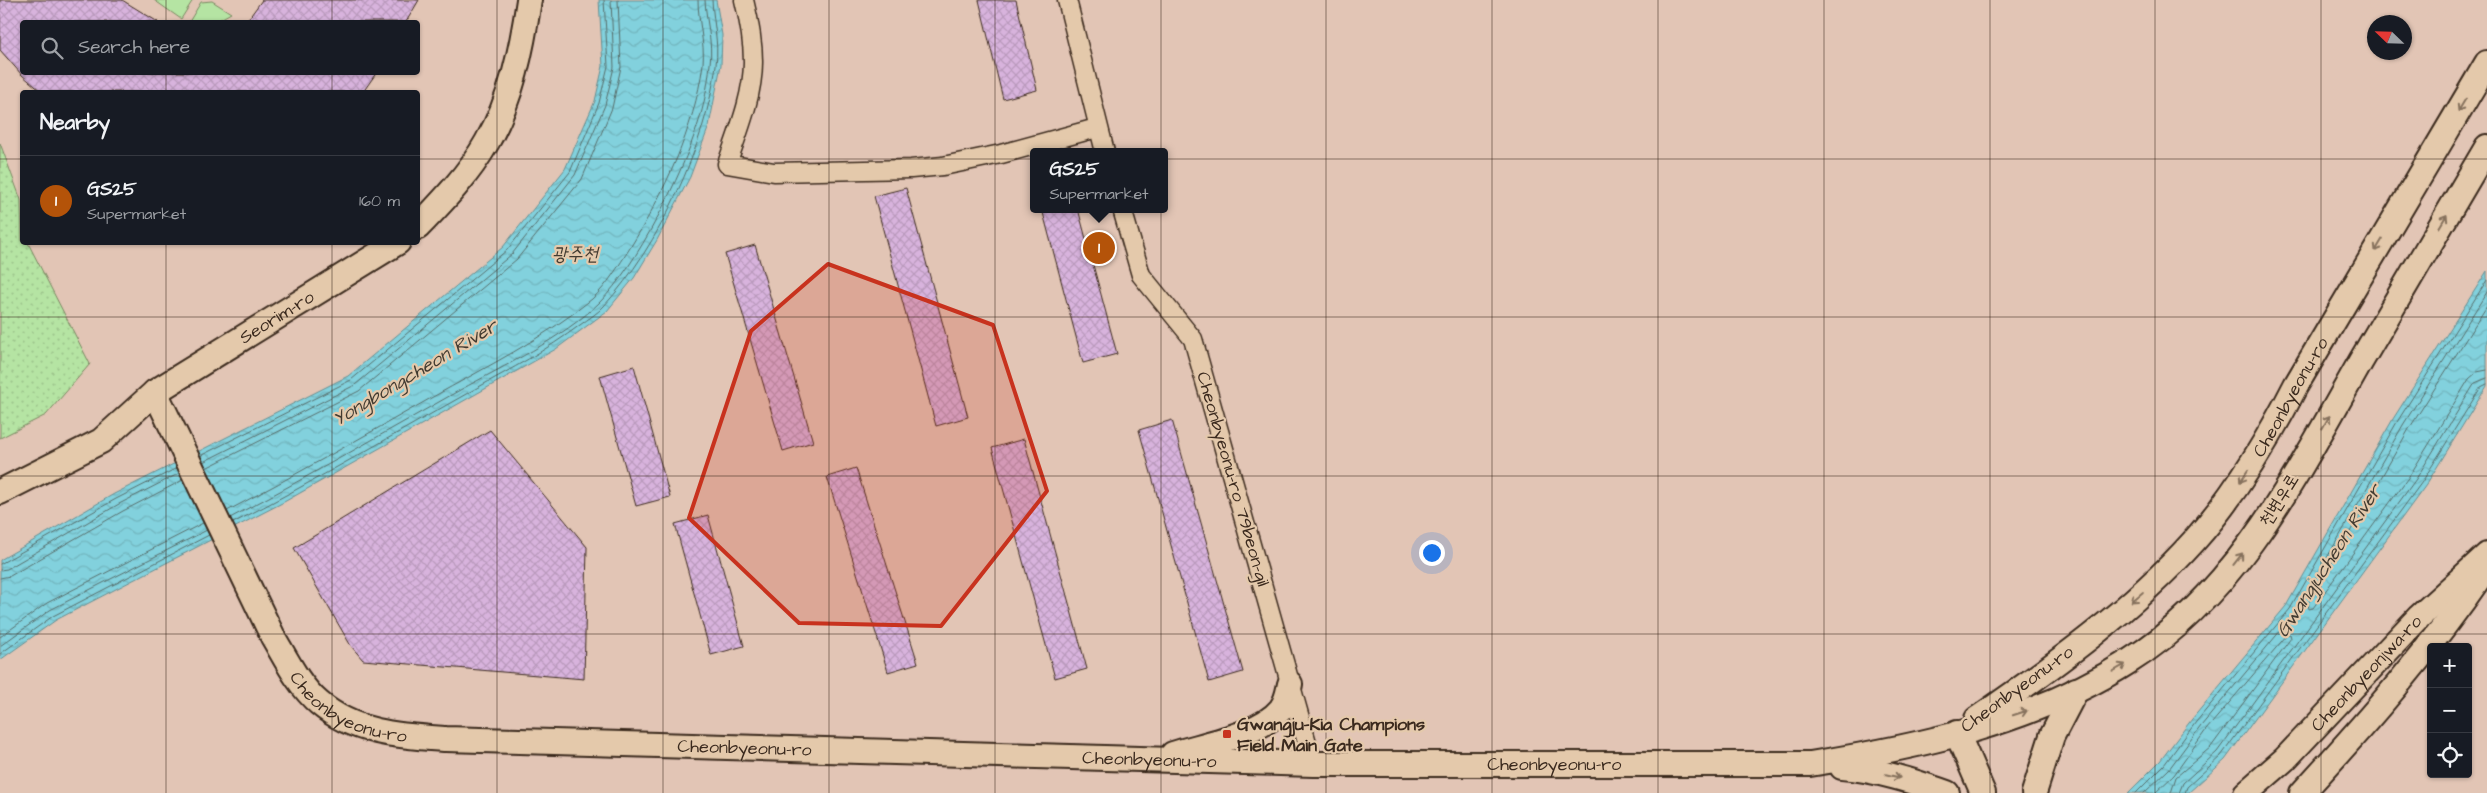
<!DOCTYPE html>
<meta charset="utf-8">
<style>
:root{--surface:#171b24;--page:#242831;--text:#f1f3f6;--muted:#9ea1a6;--line:#363941;--accent:#b45309}
body{margin:0;font-family:"Architects Daughter","Poor Story",sans-serif;background:var(--page);color:var(--text)}
.controls{position:absolute;right:15px;bottom:15px;display:grid;overflow:hidden;border-radius:5px;box-shadow:0 1px 4px #0004}
.controls button{width:45px;height:45px;display:grid;place-items:center;padding:0;border:0;border-bottom:1px solid var(--line);background:var(--surface);color:var(--text);font:25px sans-serif}
.compass{position:absolute;left:2367px;top:15px;width:45px;height:45px;border-radius:50%;background:var(--surface);box-shadow:0 1px 4px #0004;rotate:293deg}
.you{position:absolute;left:1431px;top:552px;width:18px;height:18px;margin:-12px;border:4px solid #fff;border-radius:50%;background:#1a73e8;box-shadow:0 0 0 8px #1a73e833}
.badge{display:grid;place-items:center;width:32px;height:32px;border-radius:50%;background:var(--accent);color:#fff;font-size:16px;font-weight:700}
.pin{position:absolute;translate:-50% -50%;border:2px solid #fff;box-shadow:0 1px 5px #0006}
.popup{position:absolute;left:1030px;top:148px;width:138px;height:65px;box-sizing:border-box;display:grid;place-content:center;border-radius:5px;background:var(--surface);filter:drop-shadow(0 1px 4px #0005);font-size:16px;white-space:nowrap;color:var(--muted)}
.popup b{font-size:19px;color:var(--text)}
.popup::after{content:'';position:absolute;left:50%;top:100%;margin-left:-10px;border:10px solid transparent;border-top-color:var(--surface)}
.list{margin:0;padding:0;list-style:none}
h2{display:flex;justify-content:space-between;align-items:center;height:65px;margin:0;padding:0 20px;font-size:21px}
h2 small{font-size:16px;font-weight:400;color:var(--muted)}
.list li{display:grid;grid-template-columns:32px 1fr auto;gap:15px;align-items:center;box-sizing:border-box;height:90px;padding:0 20px;border-top:1px solid var(--line)}
.list b{display:block;font-size:19px;white-space:nowrap}
.list p{margin:0;font-size:16px;white-space:nowrap;color:var(--muted)}
.list em{font-size:16px;font-style:normal;color:var(--muted)}
.icon{flex:none;width:28px;height:28px;fill:none;stroke:currentColor;stroke-width:2;stroke-linecap:round;stroke-linejoin:round}
.map{position:relative;flex:none;width:2487px;height:793px;overflow:hidden}
.search{position:absolute;background:var(--surface);box-shadow:0 1px 4px #0004;left:20px;top:20px;width:400px;height:55px;display:flex;align-items:center;gap:12px;box-sizing:border-box;padding:0 18px;border-radius:5px;color:var(--muted);font-size:19px}
.panel{position:absolute;background:var(--surface);box-shadow:0 1px 4px #0004;left:20px;top:90px;width:400px;height:155px;border-radius:5px}
.map>svg:first-child{display:block}
</style>
<div class="map">
<svg width="2487" height="793" viewBox="0 0 2487 793">
<defs>
<pattern id="grass-dots" width="8" height="8" patternUnits="userSpaceOnUse" patternTransform="scale(1.25)"><rect width="8" height="8" fill="#b5e4a3"/><path d="M2 2h.1M6 6h.1" fill="none" stroke="#9dc48c" stroke-width="1.8" stroke-linecap="round"/></pattern>
<pattern id="water-waves" width="16" height="10" patternUnits="userSpaceOnUse" patternTransform="scale(1.25)"><rect width="16" height="10" fill="#82d1dd"/><path d="M0 5q4-4 8 0t8 0" fill="none" stroke="#71b4bd"/></pattern>
<pattern id="building-cross-hatch" width="8" height="8" patternUnits="userSpaceOnUse" patternTransform="scale(1.25)"><rect width="8" height="8" fill="#d8b3dd"/><path d="M0 0l8 8M0 8l8-8" fill="none" stroke="#ba9abd"/></pattern>
</defs>
<rect width="100%" height="100%" fill="#e2c5b5"/>
<filter id="ink" filterUnits="userSpaceOnUse"><feTurbulence type="fractalNoise" baseFrequency=".02" numOctaves="2"/><feDisplacementMap in="SourceGraphic" scale="10" xChannelSelector="R" yChannelSelector="G"/><feConvolveMatrix kernelMatrix="1 2 1 2 8 2 1 2 1" color-interpolation-filters="sRGB"/></filter>
<g filter="url(#ink)">
<!-- grass -->
<path fill="url(#grass-dots)" stroke="#788760" d="M0 143 21 200 22 242 28 243 90 364 46 415 0 438Z"/>
<!-- pitch -->
<g fill="#b5e4a3" stroke="#788760">
<path d="M154 0H193L181 19Z"/>
<path d="M212 1 231 13 215 22H189L201 2Z"/>
</g>
<!-- water -->
<g fill="url(#water-waves)" stroke="#668e91">
<path d="M599 0H716L722 35 721 65 709 126 690 177 657 240 634 278 607 311 556 349 284 502 56 620 0 660V560L114 494 348 376 503 247 565 169 595 101 603 66Z"/>
<path d="M2487 271V386L2426 485 2225 760 2188 793H2128L2160 761 2192 719 2286 606 2393 419Z"/>
</g>
<g fill="none" stroke-linecap="round" stroke-linejoin="round">
<!-- shore -->
<g stroke="#576d6a" stroke-width="1">
<path d="M2487 306 2409 429 2308 605 2309 609 2313 608 2410 475 2469 379 2477 372 2487 370"/>
<path d="M200 456 351 380 507 250 570 172 599 103 608 66 604 0"/>
<path d="M203 462 355 385 512 254 575 175 605 105 614 67 611 0"/>
<path d="M206 468 359 391 517 259 582 179 612 108 621 67 618 0"/>
<path d="M227 511C296 475 364 436 431 398 486 367 543 339 592 299 607 286 619 265 630 248 665 191 694 130 703 64 705 42 698 22 698 0"/>
<path d="M230 518C308 477 384 433 460 390 504 366 563 338 599 303 637 266 682 175 698 124 704 106 708 84 710 64 713 42 706 22 705 0"/>
<path d="M233 523C315 481 395 434 475 389 511 369 547 350 580 325 588 319 598 313 604 306 659 246 706 145 716 65 719 42 713 22 712 0"/>
<path d="M0 564 116 499 177 468"/>
<path d="M0 570 7 569 119 504 180 473"/>
<path d="M0 578 10 576 123 511 183 480"/>
<path d="M0 637 47 603 203 523"/>
<path d="M0 646 50 610 207 530"/>
<path d="M0 654 53 616 209 535"/>
<path d="M2136 793 2164 765 2196 722 2290 609 2397 422 2487 280"/>
<path d="M2144 793 2169 769 2201 726 2296 612 2403 425 2487 292"/>
<path d="M2155 793 2174 775 2206 730 2287 635 2290 634 2291 638 2211 747 2176 777 2171 793"/>
<path d="M2179 793 2183 783 2217 752 2416 479 2475 383 2487 378"/>
<path d="M2185 793 2187 787 2221 756 2422 482 2481 387 2487 384"/>
</g>
</g>
<!-- building -->
<g fill="url(#building-cross-hatch)" stroke="#3b2a1e">
<path d="M0 0H122L158 22H22V72H377L363 92H42L22 75 0 50Z"/>
<path d="M262 0H419L406 22H246Z"/>
<path d="M979 0H1016L1037 90 1003 99Z"/>
<path d="M906 188 968 417 936 426 874 196Z"/>
<path d="M1042 209H1078L1117 354 1083 363Z"/>
<path d="M755 245 813 442 783 451 725 254Z"/>
<path d="M634 366 670 497 636 506 600 376Z"/>
<path d="M1172 420 1243 672 1209 682 1139 430Z"/>
<path d="M490 430 587 547 584 679 363 660 351 646 294 548Z"/>
<path d="M1024 439 1087 669 1055 678 992 448Z"/>
<path d="M856 468 918 663 888 672 827 477Z"/>
<path d="M708 515 744 646 711 655 675 524Z"/>
</g>
<g fill="none" stroke-linecap="round" stroke-linejoin="round">
<!-- street casing -->
<g stroke="#3b2a1e" stroke-width="21">
<g id="street">
<path d="M744 0C749 20 753 41 753 62 753 96 738 132 727 164L774 172 911 169 943 166 1001 154 1097 128"/>
<path d="M1067 0 1105 152"/>
<path d="M1122 209 1141 275 1193 339 1313 764"/>
</g>
</g>
<!-- secondary casing -->
<g stroke="#3b2a1e" stroke-width="28">
<g id="secondary">
<path d="M418 227C443 201 469 174 487 142 512 99 522 48 529 0"/>
<path id="s1" d="M155 392 273 637C286 659 299 686 319 703 355 734 401 736 446 739L1313 764H1810C1919 747 2034 722 2128 662 2238 593 2299 470 2361 361 2403 289 2445 218 2487 147"/>
<path id="s2" d="M0 492 101 441 155 392 398 242"/>
<path id="s3" d="M1977 719C2054 666 2132 610 2194 541 2236 494 2268 440 2296 385L2487 63"/>
<path d="M1957 733 1983 793"/>
<path d="M1173 754C1204 744 1260 735 1281 709 1287 701 1288 693 1290 684"/>
<path d="M1842 767C1878 770 1912 781 1947 793"/>
<path d="M2034 793 2052 736 2076 690"/>
<path id="s4" d="M2246 793 2285 759 2419 617 2487 555"/>
<path d="M2302 793C2368 721 2431 649 2486 568"/>
</g>
</g>
<!-- street -->
<use href="#street" stroke="#e4c9ab" stroke-width="18"/>
<!-- secondary -->
<use href="#secondary" stroke="#e4c9ab" stroke-width="24"/>
</g>
<!-- one-way arrows -->
<defs><path id="oneway-shaft" d="M-6 0H5M1.5-3L5.5 0L1.5 3" fill="none" stroke-width="1.6" stroke-linecap="round" stroke-linejoin="round" transform="scale(1.25)"/></defs>
<g stroke="#87725d">
<use href="#oneway-shaft" transform="translate(2462 105) rotate(121)"/>
<use href="#oneway-shaft" transform="translate(2443 221) rotate(-59)"/>
<use href="#oneway-shaft" transform="translate(2379 245) rotate(121)"/>
<use href="#oneway-shaft" transform="translate(2326 422) rotate(-60)"/>
<use href="#oneway-shaft" transform="translate(2244 476) rotate(124)"/>
<use href="#oneway-shaft" transform="translate(2238 559) rotate(-52)"/>
<use href="#oneway-shaft" transform="translate(2137 597) rotate(140)"/>
<use href="#oneway-shaft" transform="translate(2119 668) rotate(-30)"/>
<use href="#oneway-shaft" transform="translate(2020 713) rotate(-18)"/>
<use href="#oneway-shaft" transform="translate(1893 776) rotate(14)"/>
</g>
</g>
<!-- marked area -->
<path fill="#c8321e" fill-opacity="0.2" stroke="#c8321e" stroke-width="4" stroke-linejoin="round" d="M828 264 993 325 1047 491 941 626 799 623 689 518 751 331Z"/>
<!-- grid -->
<path fill="none" stroke="#3b2a1e" stroke-width="1" stroke-opacity="0.55" d="M166 0V22M332 0V22M497 0V793M663 0V793M829 0V793M995 0V793M1161 0V793M1326 0V793M1492 0V793M1658 0V793M1824 0V793M1990 0V793M2155 0V793M2321 0V793M166 72V92M332 72V92M0 159H22M418 159H2487M166 242V793M332 242V793M0 317H2487M0 476H2487M0 634H2487"/>
<!-- markers -->
<rect fill="#c8321e" stroke="#e4c9ab" stroke-width="2" x="1222" y="729" width="10" height="10" rx="2.5"/>
<g text-anchor="middle" dominant-baseline="central" stroke-width="4.5" stroke-linejoin="round" paint-order="stroke">
<!-- street labels -->
<g font-size="18" fill="#3b2a1e" stroke="#e4c9ab">
<text stroke="none"><textPath href="#s2" startOffset="329">Seorim-ro</textPath></text>
<text stroke="none"><textPath href="#s3" startOffset="455">Cheonbyeonu-ro</textPath></text>
<text transform="translate(1233 479) rotate(74)">Cheonbyeonu-ro 79beon-gil</text>
<text transform="translate(2279 500) rotate(-58)">천변우로</text>
<text stroke="none"><textPath href="#s4" startOffset="170">Cheonbyeonjwa-ro</textPath></text>
<text transform="translate(2017 689) rotate(-36)">Cheonbyeonu-ro</text>
<text stroke="none"><textPath href="#s1" startOffset="381">Cheonbyeonu-ro</textPath></text>
<text stroke="none"><textPath href="#s1" startOffset="786">Cheonbyeonu-ro</textPath></text>
<text stroke="none"><textPath href="#s1" startOffset="1191">Cheonbyeonu-ro</textPath></text>
<text stroke="none"><textPath href="#s1" startOffset="1596">Cheonbyeonu-ro</textPath></text>
</g>
<!-- poi labels -->
<g font-size="18" font-weight="bold" fill="#3b2a1e" stroke="#e4c9ab" text-anchor="start">
<text x="1237" y="724">Gwangju-Kia Champions<tspan x="1237" dy="21">Field Main Gate</tspan></text>
</g>
<!-- water labels -->
<g font-size="19" font-style="italic" fill="#423b31" stroke="#e4c9ab">
<text x="575" y="254">광주천</text>
<text transform="translate(415 373) rotate(-31)">Yongbongcheon River</text>
<text transform="translate(2329 561) rotate(-57)">Gwangjucheon River</text>
</g>
</g>
</svg>
<div class="controls">
<button>+</button>
<button>−</button>
<button><svg class="icon" aria-label="locate" viewBox="0 0 24 24"><circle cx="12" cy="12" r="6"/><path d="M12 2v4M12 18v4M2 12h4M18 12h4"/></svg></button>
</div>
<svg class="compass" viewBox="-18 -18 36 36"><path d="M0-13l5 13h-10z" fill="#e53935"/><path d="M0 13l5-13h-10z" fill="#9ea1a6"/></svg>
<div class="you"></div>
<div class="pin badge" style="left:1099px;top:248px">1</div>
<div class="popup"><b>GS25</b>Supermarket</div>
<div class="search"><svg class="icon" aria-label="search" viewBox="0 0 24 24"><circle cx="10" cy="10" r="6"/><path d="M15 15l6 6"/></svg>Search here</div>
<section class="panel">
<h2>Nearby<small></small></h2>
<ul class="list">
<li><span class="badge">1</span><div><b>GS25</b><p>Supermarket</p></div><em>160 m</em></li>
</ul>
</section>
</div>
